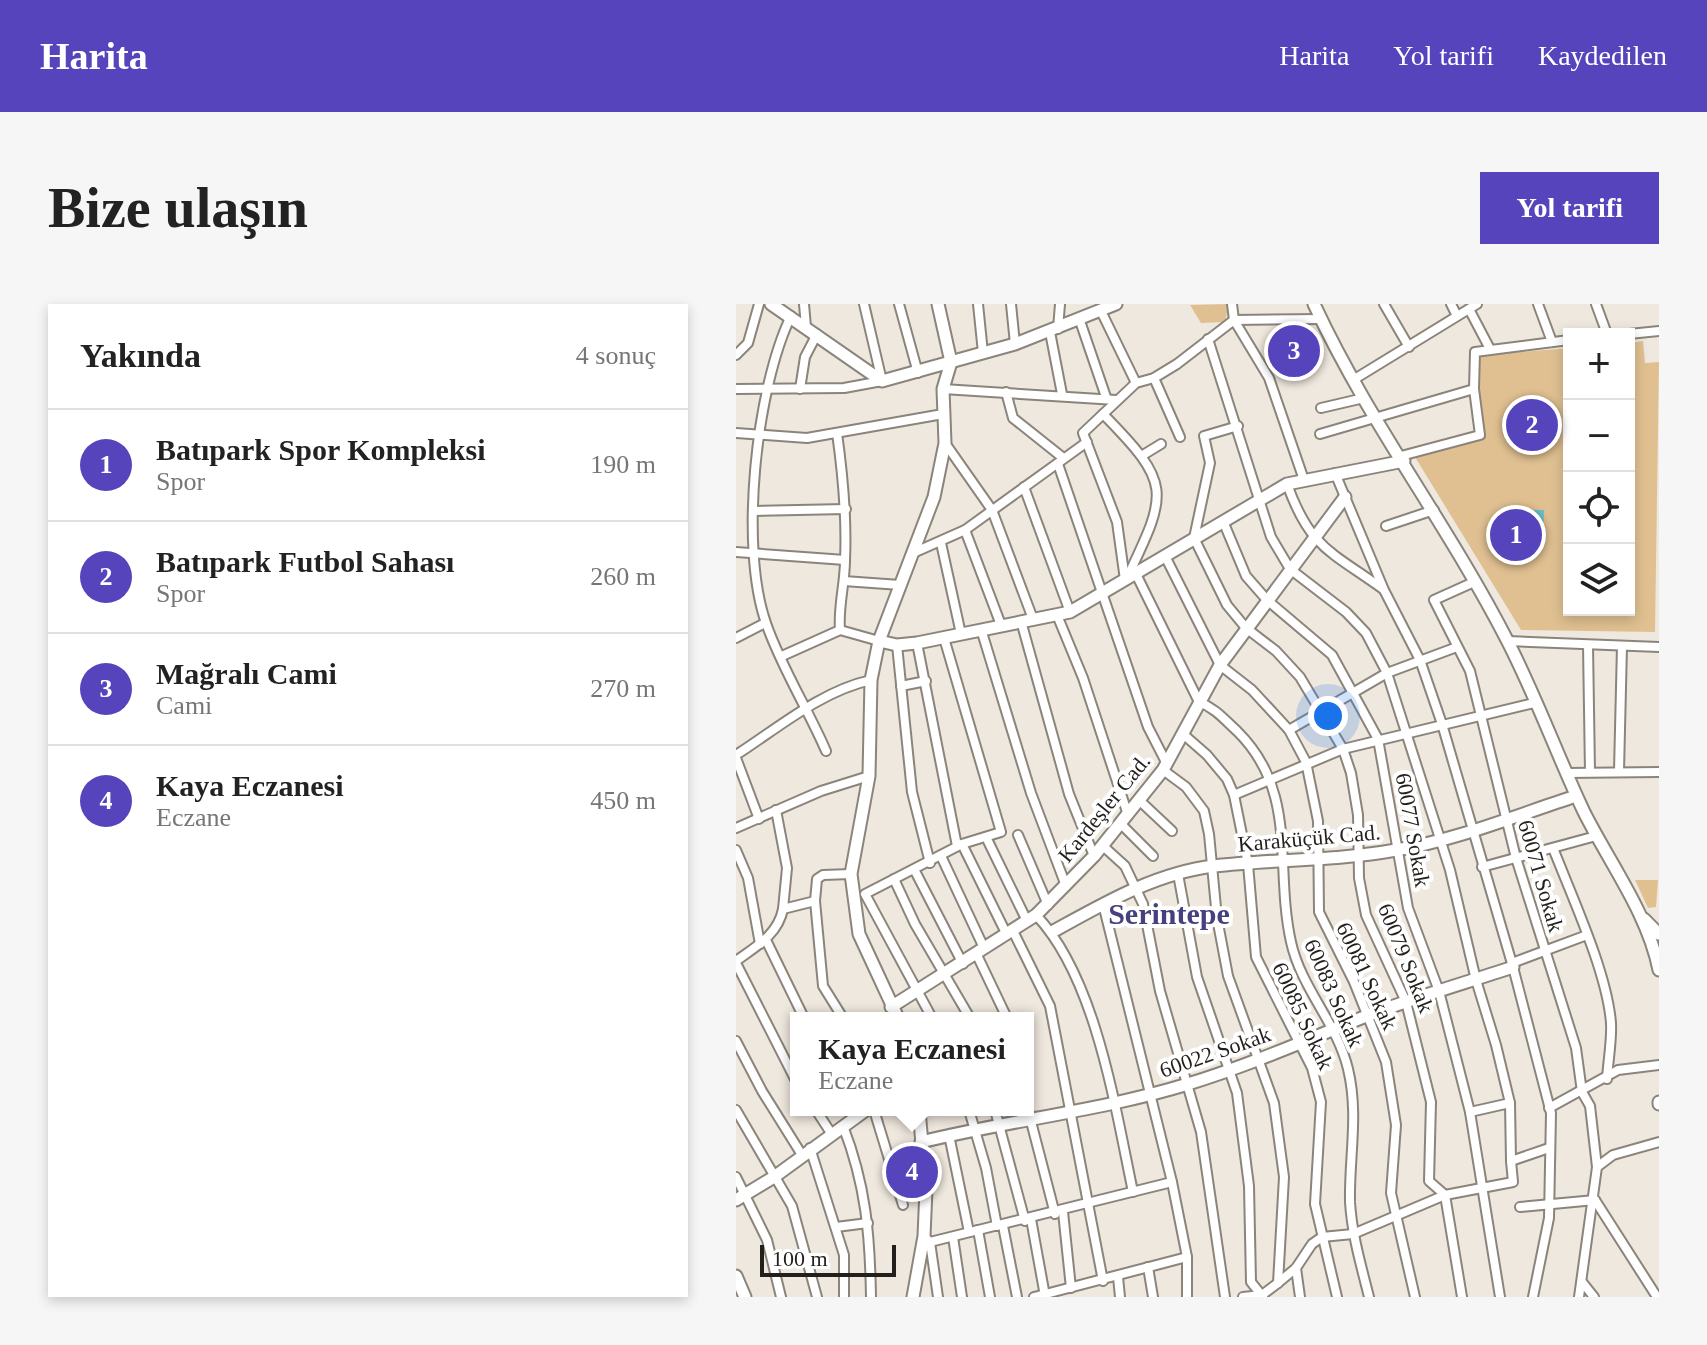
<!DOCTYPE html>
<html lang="tr">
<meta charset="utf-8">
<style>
:root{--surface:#fff;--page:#f6f6f6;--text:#222;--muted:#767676;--line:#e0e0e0;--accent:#5544bc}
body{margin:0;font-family:Georgia,serif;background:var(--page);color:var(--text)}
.controls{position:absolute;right:24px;top:24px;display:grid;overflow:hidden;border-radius:0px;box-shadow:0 4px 12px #0003}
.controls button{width:72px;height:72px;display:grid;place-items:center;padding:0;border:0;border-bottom:2px solid var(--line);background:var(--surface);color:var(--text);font:40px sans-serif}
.scale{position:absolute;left:24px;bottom:20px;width:136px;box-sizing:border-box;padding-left:8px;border:4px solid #221f1c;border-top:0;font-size:22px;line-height:28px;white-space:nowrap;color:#221f1c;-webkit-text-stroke:6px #fff;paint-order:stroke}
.you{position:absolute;left:592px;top:412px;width:28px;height:28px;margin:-20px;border:6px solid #fff;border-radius:50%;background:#1a73e8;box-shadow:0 0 0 12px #1a73e833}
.badge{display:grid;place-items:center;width:52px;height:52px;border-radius:50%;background:var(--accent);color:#fff;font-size:26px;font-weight:700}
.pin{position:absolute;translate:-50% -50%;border:4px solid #fff;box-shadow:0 2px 8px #0006}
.popup{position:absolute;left:54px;top:708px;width:244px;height:104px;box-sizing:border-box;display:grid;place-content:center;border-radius:0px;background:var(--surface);filter:drop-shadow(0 2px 6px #0005);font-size:26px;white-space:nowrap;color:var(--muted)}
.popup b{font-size:30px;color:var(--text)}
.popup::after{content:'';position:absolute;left:50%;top:100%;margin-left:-16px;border:16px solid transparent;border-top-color:var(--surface)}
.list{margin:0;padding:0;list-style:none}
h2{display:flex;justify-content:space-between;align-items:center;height:104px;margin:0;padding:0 32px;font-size:34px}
h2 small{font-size:26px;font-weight:400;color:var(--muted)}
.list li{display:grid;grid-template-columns:52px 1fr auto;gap:24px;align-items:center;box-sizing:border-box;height:112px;padding:0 32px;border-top:2px solid var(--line)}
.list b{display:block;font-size:30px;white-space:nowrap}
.list p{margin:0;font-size:26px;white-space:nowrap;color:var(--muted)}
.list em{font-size:26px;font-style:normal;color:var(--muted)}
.icon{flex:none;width:44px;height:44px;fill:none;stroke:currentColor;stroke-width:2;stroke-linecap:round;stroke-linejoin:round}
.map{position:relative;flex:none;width:923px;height:993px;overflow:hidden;border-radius:0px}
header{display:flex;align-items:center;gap:48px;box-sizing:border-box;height:112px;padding:0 40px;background:var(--accent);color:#fff}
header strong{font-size:38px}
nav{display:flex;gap:44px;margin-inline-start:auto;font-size:28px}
.intro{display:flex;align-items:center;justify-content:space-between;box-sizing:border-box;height:192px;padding:0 48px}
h1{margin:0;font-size:56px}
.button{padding:20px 36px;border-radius:0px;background:var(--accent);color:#fff;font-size:28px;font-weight:700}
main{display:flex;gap:48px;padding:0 48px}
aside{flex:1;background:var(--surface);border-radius:0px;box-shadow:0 4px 12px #0003}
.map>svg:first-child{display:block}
</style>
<header>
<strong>Harita</strong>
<nav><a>Harita</a><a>Yol tarifi</a><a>Kaydedilen</a></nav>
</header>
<div class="intro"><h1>Bize ulaşın</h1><a class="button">Yol tarifi</a></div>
<main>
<aside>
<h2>Yakında<small>4 sonuç</small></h2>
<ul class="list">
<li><span class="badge">1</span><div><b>Batıpark Spor Kompleksi</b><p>Spor</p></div><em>190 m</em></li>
<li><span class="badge">2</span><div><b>Batıpark Futbol Sahası</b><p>Spor</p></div><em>260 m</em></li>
<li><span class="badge">3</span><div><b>Mağralı Cami</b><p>Cami</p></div><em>270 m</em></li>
<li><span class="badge">4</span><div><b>Kaya Eczanesi</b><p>Eczane</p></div><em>450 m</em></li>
</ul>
</aside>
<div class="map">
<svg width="923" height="993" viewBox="0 0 923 993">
<rect width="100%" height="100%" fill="#efe8de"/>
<!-- green -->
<g fill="#e0c091">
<path d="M493 0 489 18 465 19 454 1Z"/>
<path d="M907 37 909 59 923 58 919 328 785 326 679 153 738 138 736 52 833 44V306H893V39Z"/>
<path d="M899 576H922L920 603 912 604Z"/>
</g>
<!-- water -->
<path fill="#6bbfcb" d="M790 206H808L807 239 788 238Z"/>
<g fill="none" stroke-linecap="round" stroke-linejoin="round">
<!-- street casing -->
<g stroke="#8b847b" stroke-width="12">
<g id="street">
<path d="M68 0 70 23"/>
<path d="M163 0 182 69"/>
<path d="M242 0 247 49"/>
<path d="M275 0 279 40"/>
<path d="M496 0 498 16 533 74 568 176"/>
<path d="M648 0 673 43"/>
<path d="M715 0 721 12"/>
<path d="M802 0 816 38"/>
<path d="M860 0 871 30"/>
<path d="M733 5 754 45"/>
<path d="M365 7 400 79"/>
<path d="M55 12C20 84 3 243 30 319 45 363 72 405 90 447"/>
<path d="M344 17 370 93"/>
<path d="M322 25 324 0"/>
<path d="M314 28 326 90"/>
<path d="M893 30 923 27"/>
<path d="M472 35 535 233 554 265 610 308 630 329 651 369 714 566 740 676 760 741 774 799 775 857"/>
<path d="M0 51 12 39 23 0"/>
<path d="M418 74 444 133"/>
<path d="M617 76 741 0"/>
<path d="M0 85 108 84 146 77 128 0"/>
<path d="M64 85 69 53 81 30"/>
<path d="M207 85 380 96"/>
<path d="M270 88 277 114 326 153"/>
<path d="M585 104 628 94"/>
<path d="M367 110C437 181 432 188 390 276"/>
<path d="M502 122 468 132 474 159 458 234 491 301 510 324 540 347 564 373 607 445 615 469 622 511 623 574 630 611 670 698 695 798 693 877 709 891 726 993"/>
<path d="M0 129 71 134 207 110"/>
<path d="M101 129C107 172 111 213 109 256 109 280 102 302 104 326"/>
<path d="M584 130 738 85"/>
<path d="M209 139 256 206 297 315"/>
<path d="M407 151 425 140"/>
<path d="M665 152 744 131 738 85 739 48 833 36"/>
<path d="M322 160 412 423 431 460"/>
<path d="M599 169 648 286 684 356 706 420 777 663 815 809 813 914 797 993"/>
<path d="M551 180C574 244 594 247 647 285"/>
<path d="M288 183 334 308"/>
<path d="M18 207 110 205"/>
<path d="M487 217 510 272 531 296 596 351 642 435 672 604 703 687 734 808 764 993"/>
<path d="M650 222 698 206"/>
<path d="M229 226 265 321"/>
<path d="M205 239 225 330"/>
<path d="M0 248 109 256"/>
<path d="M177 249 229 226 351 138"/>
<path d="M429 252 484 361 516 386 553 426 570 458 582 517 583 608 618 678 650 758 660 821 655 889 679 993"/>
<path d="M400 270 463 398C479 404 488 415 501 427 563 488 538 562 555 638 565 684 601 719 612 765 623 810 613 853 614 898 616 931 625 961 633 993"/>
<path d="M389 276 381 218 347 129 400 79 418 74 441 60 498 16 585 15"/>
<path d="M108 277 164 281"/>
<path d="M738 278 698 296 734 367 780 554 840 744 846 788 854 802 861 863"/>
<path d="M321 311 347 374 392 511"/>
<path d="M285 317 333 490 358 552"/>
<path d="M245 325 295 489 330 582"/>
<path d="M0 334 29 319"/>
<path d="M772 337 923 343"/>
<path d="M181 339 221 542"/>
<path d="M161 341 176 488 194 559"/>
<path d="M852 341 854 468"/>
<path d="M46 352 104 326 143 337"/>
<path d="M165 382 190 377"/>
<path d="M553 426 651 369 721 343"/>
<path d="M447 430 471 451 491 475 498 491 512 560 520 653 576 764 585 798 579 900 601 993"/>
<path d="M0 451C42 424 85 387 135 376"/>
<path d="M0 454 23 515"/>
<path d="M427 466 450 483 468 507 473 530 481 614 492 672 538 799 548 873 542 979"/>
<path d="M883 467 886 342"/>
<path d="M830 469 923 468"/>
<path d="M498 491 607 445 798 399"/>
<path d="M404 497 436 527"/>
<path d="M40 506 51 564 47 605"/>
<path d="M385 520 417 552"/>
<path d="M0 524 85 487 133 472"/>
<path d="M282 531 312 601"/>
<path d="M250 533 291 617"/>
<path d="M226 540 271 631"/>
<path d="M367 542 389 562 407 600 424 687 465 828 489 993"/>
<path d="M817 544C836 593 871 668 875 719 876 737 872 757 871 775"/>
<path d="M0 546 12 574 24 640"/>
<path d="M205 552 248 644"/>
<path d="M746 563 860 532"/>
<path d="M179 567 227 660"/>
<path d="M442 570 461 673 501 789 513 882 515 978 527 993"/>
<path d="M158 575 179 620 234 714"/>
<path d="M79 597 87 682 107 714"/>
<path d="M367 600 436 878 451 953V993"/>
<path d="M300 611C360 674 379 803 397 888"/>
<path d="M277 627 314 702 367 977"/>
<path d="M30 636 68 714"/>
<path d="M240 649 271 714"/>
<path d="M0 657C19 643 42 631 47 605L79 597 81 575 87 571 115 570"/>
<path d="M0 659 60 777"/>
<path d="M776 659 851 631"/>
<path d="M196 714 129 590 226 540 265 528 208 334"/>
<path d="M0 737 26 787 66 851"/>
<path d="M813 804 882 766 923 761"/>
<path d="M0 806 56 902 81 993"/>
<path d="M80 806 95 829"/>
<path d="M138 806 167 901"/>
<path d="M233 806 250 864 261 922"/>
<path d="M259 806 289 917"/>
<path d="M292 806 319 910"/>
<path d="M734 808 774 799"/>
<path d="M107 822C130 881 134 931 135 993"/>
<path d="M213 831 233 928"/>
<path d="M74 844 108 951V993"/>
<path d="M0 873 31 936 45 993"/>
<path d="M859 896 921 993"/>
<path d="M784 903 859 896"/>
<path d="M327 908 335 984"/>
<path d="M295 915 309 992"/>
<path d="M267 922 281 993"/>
<path d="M100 923 132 919"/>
<path d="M242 926 254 993"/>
<path d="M188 932 194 938 436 878"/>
<path d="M217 933 226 993"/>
<path d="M194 938 202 993"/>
<path d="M412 963 417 993"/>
<path d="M560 964 564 993"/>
<path d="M382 973 384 993"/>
<path d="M846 978 858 993"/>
<path d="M298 993 451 953"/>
<path d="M507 993 526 991 542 979 560 964 576 940 586 933 617 930 709 891 777 878 775 857 813 844"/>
<path d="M843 993 861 863 877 851 923 838"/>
</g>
</g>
<!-- secondary casing -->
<g stroke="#8b847b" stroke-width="15">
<g id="secondary">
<path d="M35 0 146 77 279 40 380 0"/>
<path d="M578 0C632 117 712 221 771 336 800 392 821 451 848 508 873 558 912 610 923 666"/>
<path d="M143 337 161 341 181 339 334 308 551 180 668 157"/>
<path d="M908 615 923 630"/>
<path d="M316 628C367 600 419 569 478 562 539 555 600 557 660 546 721 536 781 511 840 492"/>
<path d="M155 703 300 611 358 552 427 466 484 361 609 193"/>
<path d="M162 714 123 630 115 570 133 472 135 376 143 337 198 193 209 139 207 85 215 58 202 0"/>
<path d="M923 798V800"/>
<path d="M185 838C274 816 364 807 452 780 514 761 573 735 633 711 680 693 729 679 777 663"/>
<path d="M0 896 38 873 130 806"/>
<path d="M0 972 9 993"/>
<path d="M177 993 188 932 190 885 183 806"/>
</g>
</g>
<!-- street -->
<use href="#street" stroke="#fff" stroke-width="8"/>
<!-- secondary -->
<use href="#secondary" stroke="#fff" stroke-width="11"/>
</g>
<g text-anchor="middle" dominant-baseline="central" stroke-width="8" stroke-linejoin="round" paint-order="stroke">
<!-- street labels -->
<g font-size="22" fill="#221f1c" stroke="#fff">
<text transform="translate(368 504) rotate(-51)">Kardeşler Cad.</text>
<text transform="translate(677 526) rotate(80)">60077 Sokak</text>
<text transform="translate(573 534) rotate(-5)">Karaküçük Cad.</text>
<text transform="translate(805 572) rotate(74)">60071 Sokak</text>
<text transform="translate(670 654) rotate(68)">60079 Sokak</text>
<text transform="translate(631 672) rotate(65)">60081 Sokak</text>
<text transform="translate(598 689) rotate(66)">60083 Sokak</text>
<text transform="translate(567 712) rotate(65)">60085 Sokak</text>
<text transform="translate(479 748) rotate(-19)">60022 Sokak</text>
</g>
<!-- district labels -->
<g font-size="30" font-weight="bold" fill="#44417e" stroke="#fff">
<text x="433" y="609">Serintepe</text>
</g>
</g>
</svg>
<div class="controls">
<button>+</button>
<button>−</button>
<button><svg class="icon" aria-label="locate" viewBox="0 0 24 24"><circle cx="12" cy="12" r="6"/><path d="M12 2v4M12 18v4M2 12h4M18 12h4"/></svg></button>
<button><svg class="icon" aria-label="layers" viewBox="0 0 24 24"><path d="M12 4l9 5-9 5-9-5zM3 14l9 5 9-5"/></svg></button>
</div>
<div class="scale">100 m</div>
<div class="you"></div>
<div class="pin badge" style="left:780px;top:231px">1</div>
<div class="pin badge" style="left:796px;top:121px">2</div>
<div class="pin badge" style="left:558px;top:47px">3</div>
<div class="pin badge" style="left:176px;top:868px">4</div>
<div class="popup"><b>Kaya Eczanesi</b>Eczane</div>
</div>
</main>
